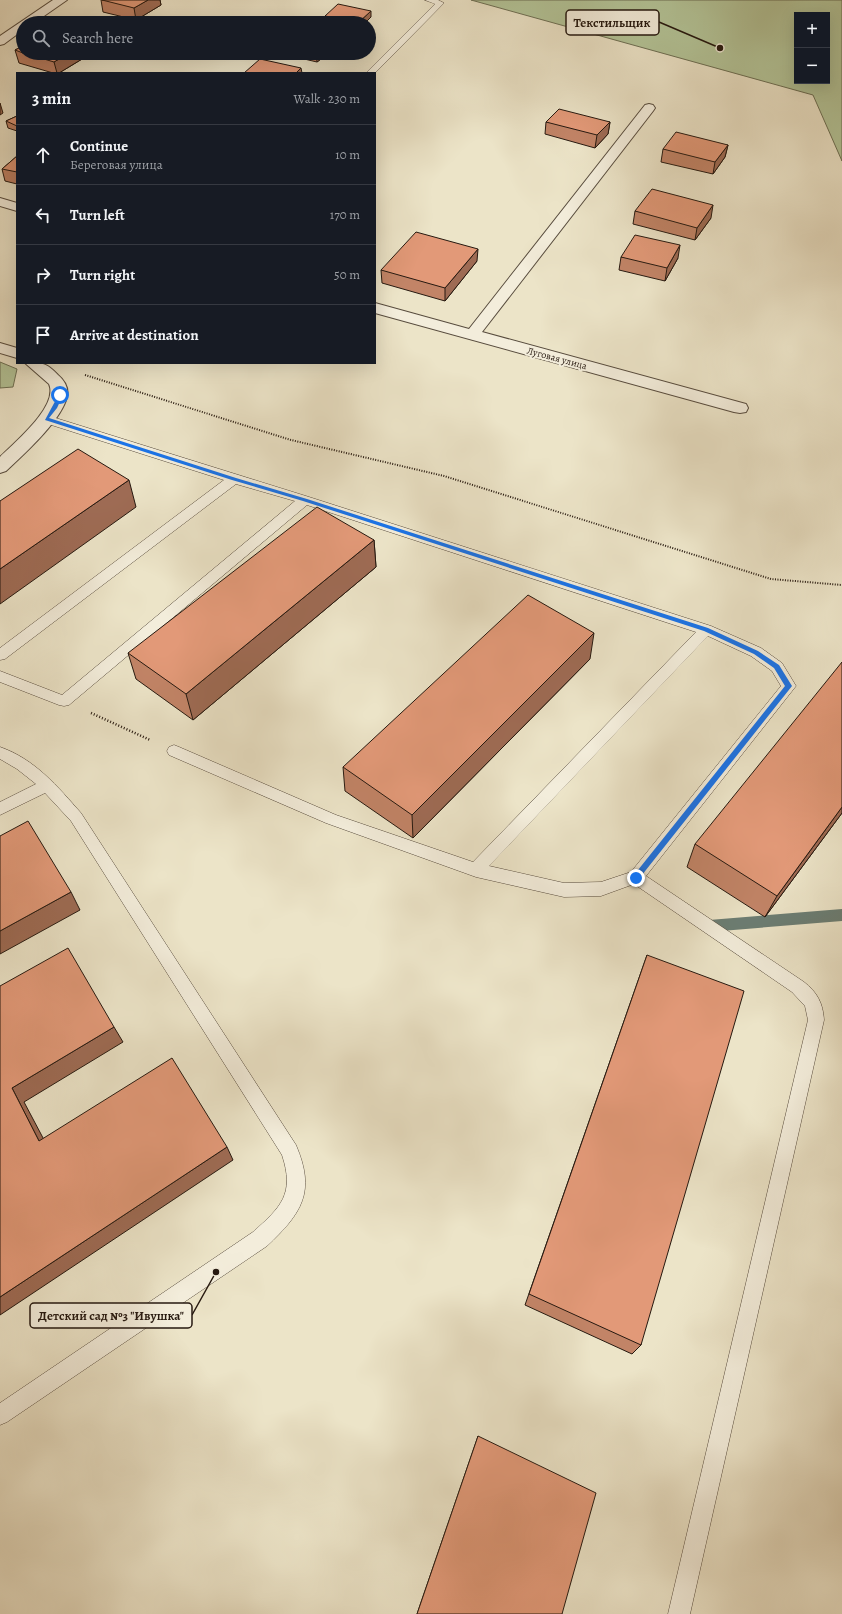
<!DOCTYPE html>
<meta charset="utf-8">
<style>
:root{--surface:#171b24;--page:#20242c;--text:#f1f3f6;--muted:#9ea1a6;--line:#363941}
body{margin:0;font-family:Alegreya,serif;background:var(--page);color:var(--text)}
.controls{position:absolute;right:12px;top:12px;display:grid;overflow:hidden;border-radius:0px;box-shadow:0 4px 16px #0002}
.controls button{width:36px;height:36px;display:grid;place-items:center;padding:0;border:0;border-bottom:1px solid var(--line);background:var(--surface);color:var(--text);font:20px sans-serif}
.stop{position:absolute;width:12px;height:12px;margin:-9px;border:3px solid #1a73e8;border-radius:50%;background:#fff}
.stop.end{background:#1a73e8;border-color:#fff;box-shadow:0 1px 4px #0008}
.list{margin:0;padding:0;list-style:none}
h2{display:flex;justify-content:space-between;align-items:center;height:52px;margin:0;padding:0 16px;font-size:17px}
h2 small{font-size:13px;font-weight:400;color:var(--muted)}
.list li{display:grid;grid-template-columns:26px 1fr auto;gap:12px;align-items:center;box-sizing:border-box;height:60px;padding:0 16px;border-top:1px solid var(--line)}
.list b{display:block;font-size:15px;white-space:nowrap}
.list p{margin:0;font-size:13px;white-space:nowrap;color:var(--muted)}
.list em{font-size:13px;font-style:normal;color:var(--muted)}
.icon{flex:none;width:22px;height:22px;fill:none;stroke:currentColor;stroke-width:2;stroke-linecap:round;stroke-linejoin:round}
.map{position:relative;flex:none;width:842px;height:1614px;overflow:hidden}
.search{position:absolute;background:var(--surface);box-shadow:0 4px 16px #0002;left:16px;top:16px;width:360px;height:44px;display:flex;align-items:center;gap:10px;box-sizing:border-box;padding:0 14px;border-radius:22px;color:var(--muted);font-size:15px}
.panel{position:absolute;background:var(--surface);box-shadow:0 4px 16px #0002;left:16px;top:72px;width:360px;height:292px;border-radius:0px}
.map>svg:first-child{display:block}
</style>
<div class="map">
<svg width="842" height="1614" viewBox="0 0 842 1614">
<rect width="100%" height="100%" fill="#ece4c8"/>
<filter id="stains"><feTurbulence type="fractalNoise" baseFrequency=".005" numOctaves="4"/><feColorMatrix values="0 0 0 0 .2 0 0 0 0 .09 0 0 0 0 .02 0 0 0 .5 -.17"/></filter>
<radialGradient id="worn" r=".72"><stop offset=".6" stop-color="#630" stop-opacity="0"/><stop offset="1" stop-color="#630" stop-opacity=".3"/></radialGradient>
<!-- green -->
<g fill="#b4c599" stroke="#6d6f54" fill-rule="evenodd">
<path d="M471 0H842V161L813 95ZM797 15H827V81H797Z"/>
<path d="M0 362 17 369 13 387 0 388Z"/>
</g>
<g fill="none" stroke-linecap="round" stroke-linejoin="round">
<!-- stream -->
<path fill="#6b7d73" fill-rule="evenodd" d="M842 909V921L709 932 704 930 703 926 704 922 709 920Z"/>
<!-- service casing -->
<g stroke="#584c3e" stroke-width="1">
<g id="service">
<path d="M425 0H438L444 3 375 73H366L435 4Z"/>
<path d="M46 415 309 497 711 626 761 648 782 663 796 686 646 876 804 982C817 992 823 1003 824 1020L690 1614H668L808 1020 805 1006 792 992 634 884 601 896 564 897 476 877 326 823 169 755 167 751 169 747 174 745 179 747 336 815 473 862 696 632 307 505 69 705 64 706 59 705 0 682V671L62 695 295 501 236 484 5 659 0 660V648L224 480 42 422 40 419 42 416ZM708 636 751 656 772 671 781 686 631 872 601 882 564 883 489 866Z"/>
<path d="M0 747C35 759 58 787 81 813L296 1145C316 1192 302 1213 267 1246L7 1422 0 1425V1403L253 1232C281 1207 295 1194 282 1155L71 821 45 793 0 815V802L36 784 17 769 0 759Z"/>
</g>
</g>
<!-- minor casing -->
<g stroke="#584c3e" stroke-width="2">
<g id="minor">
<path d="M53 0H67L34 23H23V30L4 44 0 45V36Z"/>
<path d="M649 104 653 105 655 108 653 111 482 332 746 404 748 408 746 412 740 413 734 412 375 313V303L469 329 645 105Z"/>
<path d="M0 198 17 203V211L0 206Z"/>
<path d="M0 343 17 348V358L0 353Z"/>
<path d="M25 363C42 363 46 362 58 375 64 380 69 388 67 397 61 421 24 454 6 471L0 473V457C14 443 59 406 49 384Z"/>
</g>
</g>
<!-- path-far1 -->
<path stroke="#261910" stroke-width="2" stroke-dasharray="1 1.5" stroke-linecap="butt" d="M85 375 291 440 444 476 771 579 842 585"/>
<!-- path -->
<path stroke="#261910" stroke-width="2.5" stroke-dasharray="1 2" stroke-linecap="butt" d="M91 713 150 740"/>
<!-- service -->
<use href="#service" fill="#f3eddb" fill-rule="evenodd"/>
<!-- minor -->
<use href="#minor" fill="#f3eddb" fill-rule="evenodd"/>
</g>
<!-- wall -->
<g fill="#c28467" stroke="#261910">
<path d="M101 0H160L161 5 136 20 103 12Z"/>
<path d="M325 16 371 17 365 23H332L326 22Z"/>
<path d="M23 46V53H92L59 73H53L19 63 15 50Z"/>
<path d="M283 53H329L317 62 283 54Z"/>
<path d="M17 116V131L8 128 6 121Z"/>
<path d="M546 122H610L608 134 595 148 545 134Z"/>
<path d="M728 145 725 157 713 174 661 162 663 149Z"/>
<path d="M17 156V184L5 181 2 169Z"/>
<path d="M635 211 711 218 695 240 633 224Z"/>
<path d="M621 257 678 258 665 281 619 270Z"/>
<path d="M477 261 445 301 382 283 381 270Z"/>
<path d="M374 540 376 567 193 720 136 679 128 653Z"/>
<path d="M590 659 413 838 345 791 343 767Z"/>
<path d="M842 813 765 917 687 867 695 844Z"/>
<path d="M647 955 641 1345 632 1354 525 1305Z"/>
<path d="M478 1436 562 1614H417L476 1442Z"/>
</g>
<!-- shaded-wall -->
<g fill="#9e6b54" stroke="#261910">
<path d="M148 0H160L161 5 136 20 134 8Z"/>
<path d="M371 11V17L365 23H359V22Z"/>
<path d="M69 53H92L59 73H57L54 62Z"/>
<path d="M316 53H329L317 62Z"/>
<path d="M301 68 302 73H296Z"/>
<path d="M0 103 3 113 0 115Z"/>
<path d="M610 122 608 134 595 148 597 135Z"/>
<path d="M728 145 725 157 713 174 715 162Z"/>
<path d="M713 205 711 218 695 240 697 228Z"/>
<path d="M680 245 678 258 665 281 667 268Z"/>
<path d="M478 249 477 261 445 301V288Z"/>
<path d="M129 480 136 507 0 604V569Z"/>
<path d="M374 540 376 567 193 720 186 694Z"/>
<path d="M594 633 590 659 413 838 412 815Z"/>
<path d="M842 807V813L765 917 777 896Z"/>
<path d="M71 892 80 910 0 954V931Z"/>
<path d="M114 1027 123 1042 24 1102 51 1153 39 1141 12 1088Z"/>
<path d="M227 1147 233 1160 0 1315V1297Z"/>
</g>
<!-- building -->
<g fill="#e29978" stroke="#261910">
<path d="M102 0H148L134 8Z"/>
<path d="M338 4 371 11 359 22 325 16Z"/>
<path d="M23 46V53L15 50Z"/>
<path d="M24 53H69L54 62Z"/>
<path d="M260 59 301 68 296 73H244Z"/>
<path d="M559 109 610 122 597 135 546 122Z"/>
<path d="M17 116V126L6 121Z"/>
<path d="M676 132 728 145 715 162 663 149Z"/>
<path d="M17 156V172L2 169Z"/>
<path d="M652 189 713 205 697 228 635 211Z"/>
<path d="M416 232 478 249 445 288 381 270Z"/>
<path d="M635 235 680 245 667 268 621 257Z"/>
<path d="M78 449 129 480 0 569V501Z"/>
<path d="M317 507 374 540 186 694 128 653Z"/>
<path d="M528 595 594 633 412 815 343 767Z"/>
<path d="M842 662V807L777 896 695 844Z"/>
<path d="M28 821 71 892 0 931V836Z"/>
<path d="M68 948 114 1027 12 1088 39 1141 172 1058 227 1147 0 1297V986Z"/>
<path d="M647 955 744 991 641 1345 529 1294Z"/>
<path d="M478 1436 596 1493 562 1614H417Z"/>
</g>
<!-- route -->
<path fill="#1a73e8" d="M59 394 63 395 57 408 49 418 236 478 307 499 708 628 758 651 779 665 792 686 638 880H634V875L785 686 774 668 754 654 704 631 303 501 232 480 45 420Z"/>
<g text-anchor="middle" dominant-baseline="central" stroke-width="4" stroke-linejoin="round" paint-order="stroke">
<!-- far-street labels -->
<g font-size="10" fill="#261910" stroke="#f3eddb">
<text transform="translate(557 358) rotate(15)">Луговая улица</text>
</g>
</g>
<!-- callouts -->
<path fill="none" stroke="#261910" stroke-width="1.5" d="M720 48L659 22M216 1272L192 1315"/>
<g fill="#261910" stroke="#f3eddb" stroke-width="1.5">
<circle cx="720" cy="48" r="4"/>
<circle cx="216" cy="1272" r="4"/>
</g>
<g fill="#f3eddb" stroke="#261910" stroke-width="1.5">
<rect x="566" y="10" width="93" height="25" rx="4"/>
<rect x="30" y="1303" width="162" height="25" rx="4"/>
</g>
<g font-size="13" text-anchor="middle" font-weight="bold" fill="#261910">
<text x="612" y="27">Текстильщик</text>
<text x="111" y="1320">Детский сад №3 "Ивушка"</text>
</g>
<rect width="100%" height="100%" filter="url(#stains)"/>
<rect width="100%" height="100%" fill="url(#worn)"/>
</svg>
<div class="controls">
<button>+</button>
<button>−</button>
</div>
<div class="stop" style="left:60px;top:395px"></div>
<div class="stop end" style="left:636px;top:878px"></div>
<div class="search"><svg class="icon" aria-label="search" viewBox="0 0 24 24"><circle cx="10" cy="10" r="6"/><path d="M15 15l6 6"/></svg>Search here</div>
<section class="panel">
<h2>3 min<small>Walk · 230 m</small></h2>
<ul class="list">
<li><svg class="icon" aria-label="ahead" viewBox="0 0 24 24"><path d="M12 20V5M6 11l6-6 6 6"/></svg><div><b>Continue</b><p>Береговая улица</p></div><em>10 m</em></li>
<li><svg class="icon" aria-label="left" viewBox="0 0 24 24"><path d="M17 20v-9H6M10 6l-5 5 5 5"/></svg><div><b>Turn left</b></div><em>170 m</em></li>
<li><svg class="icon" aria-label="right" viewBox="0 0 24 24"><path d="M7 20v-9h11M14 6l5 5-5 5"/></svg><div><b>Turn right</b></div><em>50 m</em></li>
<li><svg class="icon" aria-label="arrive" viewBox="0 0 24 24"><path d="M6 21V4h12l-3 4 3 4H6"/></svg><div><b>Arrive at destination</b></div></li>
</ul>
</section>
</div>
